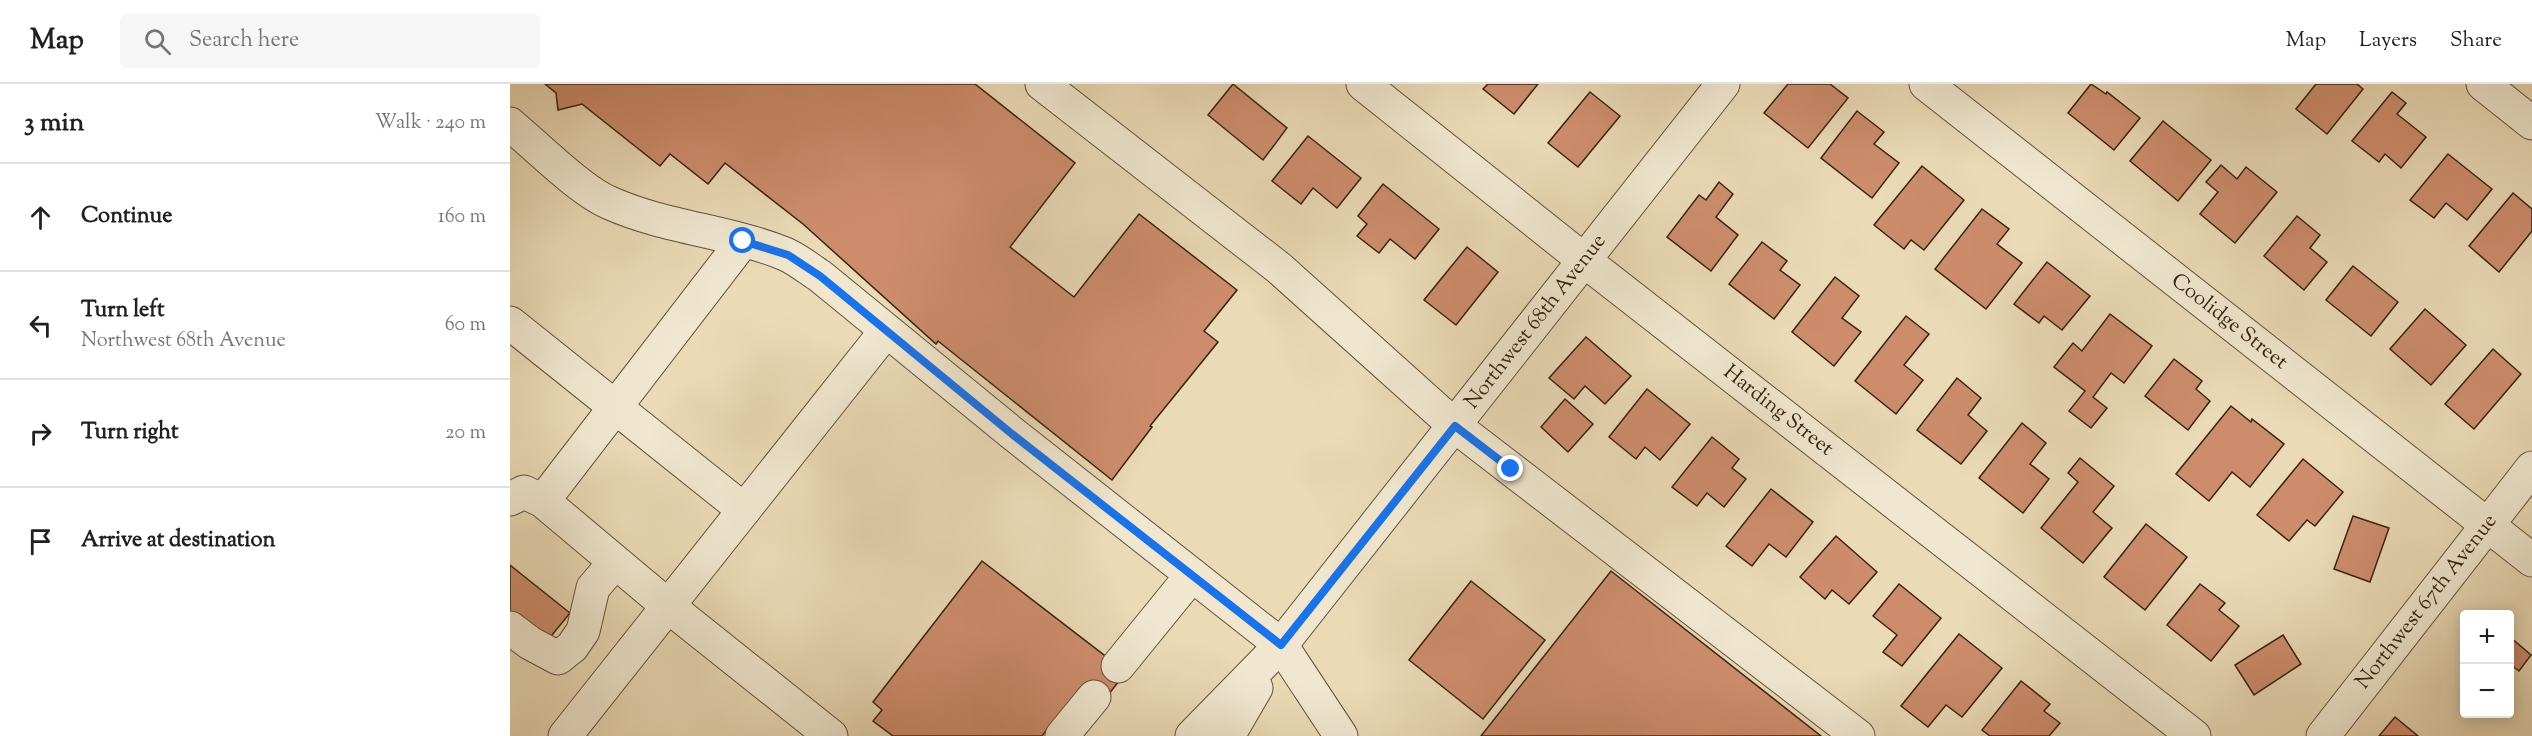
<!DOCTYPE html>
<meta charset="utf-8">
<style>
:root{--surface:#fff;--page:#f6f6f6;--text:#202124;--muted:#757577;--line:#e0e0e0}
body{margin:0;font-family:"Sorts Mill Goudy",serif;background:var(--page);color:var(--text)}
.controls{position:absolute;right:18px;bottom:18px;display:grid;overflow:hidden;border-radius:6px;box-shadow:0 3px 15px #0003}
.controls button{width:54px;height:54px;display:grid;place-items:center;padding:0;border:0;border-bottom:2px solid var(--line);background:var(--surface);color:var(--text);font:30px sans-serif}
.stop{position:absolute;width:18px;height:18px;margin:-14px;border:4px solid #1a73e8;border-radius:50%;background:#fff}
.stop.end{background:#1a73e8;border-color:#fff;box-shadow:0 2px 6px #0008}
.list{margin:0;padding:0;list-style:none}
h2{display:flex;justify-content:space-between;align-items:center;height:78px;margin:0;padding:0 24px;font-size:26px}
h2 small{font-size:20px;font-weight:400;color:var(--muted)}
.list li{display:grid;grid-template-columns:39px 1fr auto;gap:18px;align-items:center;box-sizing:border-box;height:108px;padding:0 24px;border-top:2px solid var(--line)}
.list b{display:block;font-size:22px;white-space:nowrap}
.list p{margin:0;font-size:20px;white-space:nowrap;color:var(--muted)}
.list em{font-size:20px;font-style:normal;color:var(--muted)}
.icon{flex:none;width:33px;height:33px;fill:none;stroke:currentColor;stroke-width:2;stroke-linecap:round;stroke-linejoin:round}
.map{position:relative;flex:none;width:2022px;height:652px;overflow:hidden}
header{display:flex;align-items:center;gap:36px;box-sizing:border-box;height:84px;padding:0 30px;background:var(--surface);border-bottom:2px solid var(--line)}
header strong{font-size:28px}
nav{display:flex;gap:33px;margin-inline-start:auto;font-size:21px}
.search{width:420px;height:54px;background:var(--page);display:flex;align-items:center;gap:15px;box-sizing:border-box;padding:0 21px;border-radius:6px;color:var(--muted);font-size:22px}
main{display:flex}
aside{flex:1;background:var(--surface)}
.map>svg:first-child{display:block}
</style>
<header>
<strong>Map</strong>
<div class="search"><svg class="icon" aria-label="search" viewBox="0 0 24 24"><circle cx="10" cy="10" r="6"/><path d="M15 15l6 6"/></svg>Search here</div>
<nav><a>Map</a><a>Layers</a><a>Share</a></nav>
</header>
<main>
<aside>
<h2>3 min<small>Walk · 240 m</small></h2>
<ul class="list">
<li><svg class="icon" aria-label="ahead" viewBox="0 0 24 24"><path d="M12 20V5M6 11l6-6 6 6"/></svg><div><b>Continue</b></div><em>160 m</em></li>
<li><svg class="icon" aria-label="left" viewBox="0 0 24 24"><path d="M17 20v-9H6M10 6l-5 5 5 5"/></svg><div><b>Turn left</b><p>Northwest 68th Avenue</p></div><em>60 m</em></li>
<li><svg class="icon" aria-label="right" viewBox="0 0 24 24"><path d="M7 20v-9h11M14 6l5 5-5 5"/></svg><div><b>Turn right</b></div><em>20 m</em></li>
<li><svg class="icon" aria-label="arrive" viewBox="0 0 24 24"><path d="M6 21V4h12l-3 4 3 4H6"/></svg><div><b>Arrive at destination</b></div></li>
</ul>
</aside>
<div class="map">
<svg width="2022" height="652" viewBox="0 0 2022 652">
<rect width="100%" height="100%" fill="#eadab6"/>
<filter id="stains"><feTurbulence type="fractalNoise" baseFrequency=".00333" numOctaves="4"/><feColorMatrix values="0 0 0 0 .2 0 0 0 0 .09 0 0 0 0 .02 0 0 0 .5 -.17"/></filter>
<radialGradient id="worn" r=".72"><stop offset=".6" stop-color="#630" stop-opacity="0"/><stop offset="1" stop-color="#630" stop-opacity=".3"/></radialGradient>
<!-- building -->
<g fill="#cd8d6d" stroke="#392312" stroke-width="1.5">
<path d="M35 0H465L565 79 500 163 564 213 629 130 727 206 694 247 708 258 640 342 642 343 602 396 428 257 426 260 293 140 215 79 198 100 160 70 150 82 72 20 48 26 46 9Z"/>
<path d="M723 0 777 44 753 76 698 31Z"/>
<path d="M978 0H1028L1004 30 973 5Z"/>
<path d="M1278 0H1320L1338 14 1298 64 1254 29Z"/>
<path d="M1581 0 1596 10 1597 8 1630 34 1604 66 1558 29Z"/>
<path d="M1806 0H1847L1853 5 1817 50 1786 25Z"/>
<path d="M1080 8 1110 32 1068 83 1038 59Z"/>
<path d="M1882 8 1896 19 1887 30 1916 53 1891 84 1875 70 1869 78 1842 57Z"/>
<path d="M1347 27 1374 48 1364 60 1389 79 1362 114 1311 74Z"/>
<path d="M1653 37 1701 76 1668 117 1620 77Z"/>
<path d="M798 52 851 94 827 124 803 104 791 120 762 97Z"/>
<path d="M1938 70 1982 105 1957 136 1936 119 1924 134 1900 116Z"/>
<path d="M1711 81 1727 95 1736 83 1767 108 1725 159 1690 130 1708 108 1696 98Z"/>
<path d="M1412 82 1454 116 1414 166 1401 156 1394 165 1364 141Z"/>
<path d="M1209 98 1223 110 1206 133 1228 151 1201 187 1157 153 1189 111 1196 116Z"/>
<path d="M873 100 929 145 905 175 880 155 869 169 847 152 857 140 848 132Z"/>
<path d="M2003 109 2022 125V147L1989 188 1959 162Z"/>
<path d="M1472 125 1499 145 1487 160 1512 179 1476 225 1425 185Z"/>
<path d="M1787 132 1810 151 1800 164 1817 178 1794 206 1754 172Z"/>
<path d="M1252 158 1277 177 1270 186 1290 201 1264 235 1219 200Z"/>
<path d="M957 163 988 188 946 241 914 216Z"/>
<path d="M1537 178 1580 212 1552 246 1534 232 1529 239 1504 220Z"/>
<path d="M1843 182 1888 218 1861 252 1816 216Z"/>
<path d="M1325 193 1349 212 1332 234 1351 248 1324 282 1282 248Z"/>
<path d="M1915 225 1956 261 1921 301 1880 265Z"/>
<path d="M1600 230 1642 262 1614 299 1601 289 1583 313 1597 324 1581 344 1559 327 1575 307 1544 283 1563 259 1572 267Z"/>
<path d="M1396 232 1419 250 1394 281 1413 296 1386 330 1345 297Z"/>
<path d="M1076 253 1121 292 1095 320 1075 302 1064 315 1039 294Z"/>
<path d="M1983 265 2011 290 1964 345 1935 320Z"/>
<path d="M1664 275 1692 297 1686 305 1700 317 1678 346 1635 312Z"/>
<path d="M1447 294 1471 314 1458 331 1477 347 1451 380 1407 346Z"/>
<path d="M1137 305 1180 340 1150 376 1135 363 1126 375 1099 353Z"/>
<path d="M1055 315 1083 340 1058 368 1031 343Z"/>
<path d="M1721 322 1741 338 1742 335 1774 360 1740 403 1722 388 1699 417 1666 390Z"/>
<path d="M1512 339 1536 359 1520 380 1539 395 1513 429 1469 394Z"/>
<path d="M1202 353 1229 375 1222 384 1236 395 1214 423 1197 409 1187 422 1162 403Z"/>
<path d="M1570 374 1604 402 1583 428 1602 444 1573 479 1531 444 1568 398 1558 389Z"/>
<path d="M1793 375 1833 408 1805 442 1797 436 1779 457 1747 431Z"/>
<path d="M1261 405 1303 438 1276 473 1259 460 1242 482 1216 462Z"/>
<path d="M1843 432 1879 444 1860 498 1824 485Z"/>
<path d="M1636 440 1677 473 1635 526 1594 493Z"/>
<path d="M1326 452 1367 488 1339 520 1322 506 1315 515 1290 493Z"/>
<path d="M472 477 616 588 592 619 571 603 532 652H383L363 637 372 626 363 618Z"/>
<path d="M0 481 60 529 33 562 0 535Z"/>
<path d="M1101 487 1311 652H971Z"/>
<path d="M961 497 1035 556 973 635 899 576Z"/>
<path d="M1389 500 1431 534 1392 582 1373 568 1387 551 1363 532Z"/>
<path d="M1690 500 1715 519 1709 526 1729 542 1701 577 1657 541Z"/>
<path d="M1449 550 1492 584 1452 633 1436 621 1418 643 1391 622Z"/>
<path d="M1773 551 1791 580 1744 611 1725 581Z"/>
<path d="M2000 553 2021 571 2009 587 2000 580Z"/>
<path d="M1511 597 1540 620 1534 627 1550 639 1539 652H1480L1472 646Z"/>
<path d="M1885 633 1908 652H1869Z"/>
</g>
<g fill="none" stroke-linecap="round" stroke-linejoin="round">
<!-- minor casing -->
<g stroke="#65513b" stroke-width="35">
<g id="minor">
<path d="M532 0 769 184 945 342 1348 652"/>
<path d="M853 0 1075 177 1684 652"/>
<path d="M1416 0 2022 476"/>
<path d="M1973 0 2022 39"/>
<path d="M0 40C26 62 71 107 100 119 156 144 219 147 275 170 287 175 299 185 310 192L502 349 771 561 831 652"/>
<path d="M0 239 234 426"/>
<path d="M0 415 14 408 33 417 158 522 321 652"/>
<path d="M33 417 233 157"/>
<path d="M0 544 20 559 48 574 62 563 73 547 83 504 105 478"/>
<path d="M608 582 682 491"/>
<path d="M55 652 376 247"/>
<path d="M552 652 584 613"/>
<path d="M682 652 771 561 1213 0"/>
<path d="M718 652 746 604"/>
<path d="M1813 652 2022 384"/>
</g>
</g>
<!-- minor -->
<use href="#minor" stroke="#f1e7d0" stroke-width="33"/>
</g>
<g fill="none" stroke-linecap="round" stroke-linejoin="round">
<!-- route -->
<path stroke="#1a73e8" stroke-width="8" d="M233 157 278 171 310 192 502 350 771 561 945 342 1001 385"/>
</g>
<g text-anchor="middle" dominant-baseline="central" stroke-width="4.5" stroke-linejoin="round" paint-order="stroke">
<!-- street labels -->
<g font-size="21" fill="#392312" stroke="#f1e7d0">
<text transform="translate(1026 238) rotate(-52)">Northwest 68th Avenue</text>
<text transform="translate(1719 238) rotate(38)">Coolidge Street</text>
<text transform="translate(1268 327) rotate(38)">Harding Street</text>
<text transform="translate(1917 518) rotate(-52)">Northwest 67th Avenue</text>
</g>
</g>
<rect width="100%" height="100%" filter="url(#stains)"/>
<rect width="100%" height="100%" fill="url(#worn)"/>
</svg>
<div class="controls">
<button>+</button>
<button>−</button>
</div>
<div class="stop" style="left:233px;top:157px"></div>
<div class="stop end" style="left:1001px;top:385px"></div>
</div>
</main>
